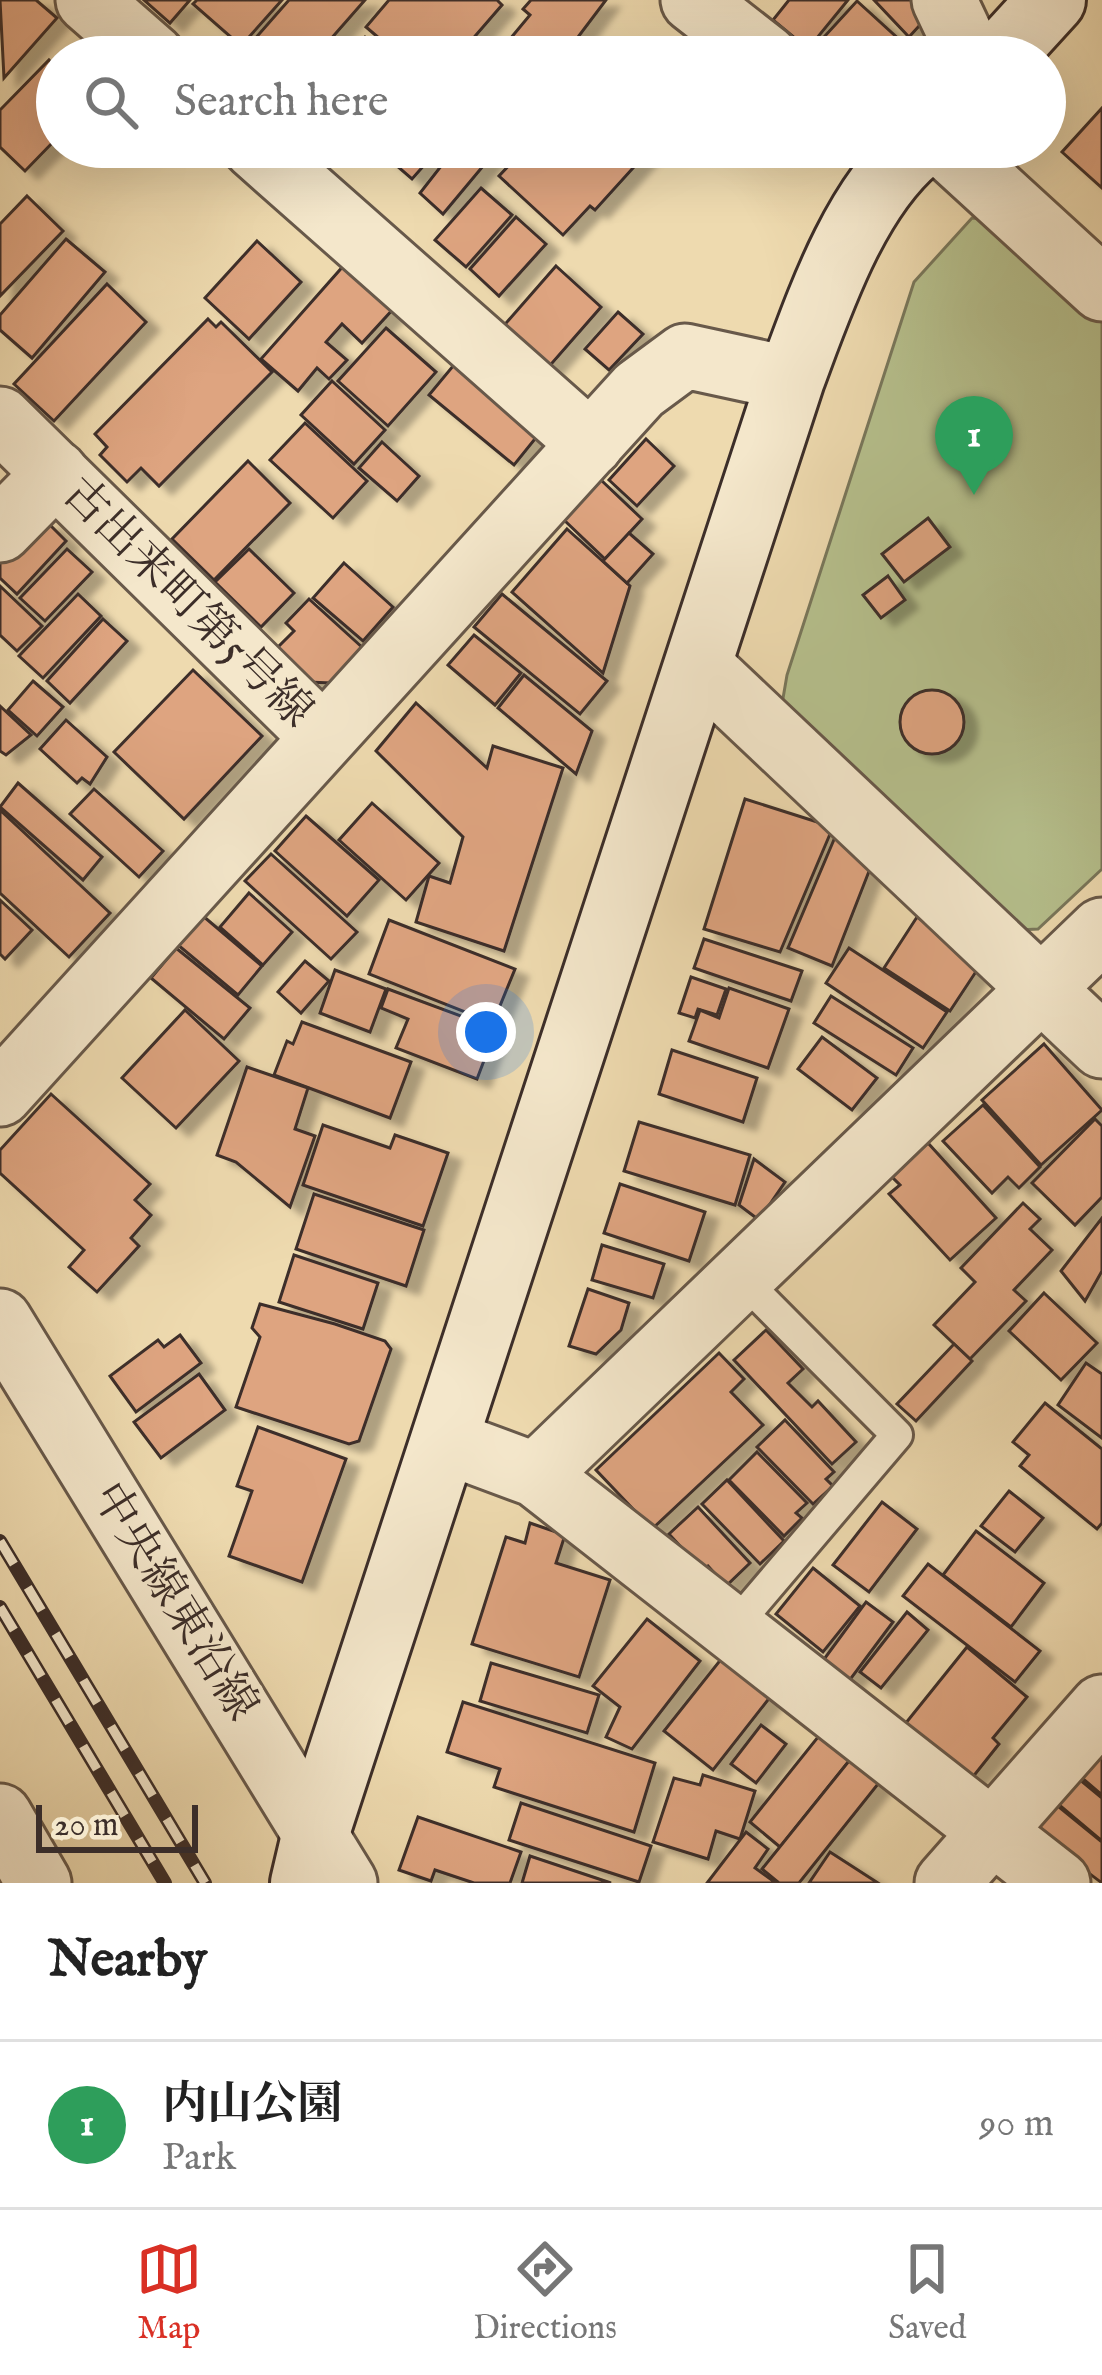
<!DOCTYPE html>
<meta charset="utf-8">
<style>
:root{--surface:#fff;--page:#f2f2f2;--text:#222;--muted:#767676;--line:#e0e0e0;--accent:#d93025}
body{margin:0;font-family:"IM FELL English","Noto Serif JP",serif;background:var(--page);color:var(--text)}
.scale{position:absolute;left:36px;bottom:30px;width:162px;box-sizing:border-box;padding-left:12px;border:6px solid #3c2e29;border-top:0;font-size:33px;line-height:42px;white-space:nowrap;color:#3c2e29;-webkit-text-stroke:9px #f4e7cb;paint-order:stroke}
.you{position:absolute;left:486px;top:1032px;width:42px;height:42px;margin:-30px;border:9px solid #fff;border-radius:50%;background:#1a73e8;box-shadow:0 0 0 18px #1a73e833}
.badge{display:grid;place-items:center;width:78px;height:78px;border-radius:50%;background:var(--accent);color:#fff;font-size:39px;font-weight:700}
.pin{position:absolute;translate:-50% -99px;filter:drop-shadow(0 3px 6px #0008)}
.pin::after{content:'';position:absolute;top:63px;width:42px;height:36px;background:inherit;clip-path:polygon(0 0,100% 0,50% 100%)}
.list{margin:0;padding:0;list-style:none}
h2{display:flex;justify-content:space-between;align-items:center;height:156px;margin:0;padding:0 48px;font-size:51px}
h2 small{font-size:39px;font-weight:400;color:var(--muted)}
.list li{display:grid;grid-template-columns:78px 1fr auto;gap:36px;align-items:center;box-sizing:border-box;height:168px;padding:0 48px;border-top:3px solid var(--line)}
.list b{display:block;font-size:45px;white-space:nowrap}
.list p{margin:0;font-size:39px;white-space:nowrap;color:var(--muted)}
.list em{font-size:39px;font-style:normal;color:var(--muted)}
.icon{flex:none;width:66px;height:66px;fill:none;stroke:currentColor;stroke-width:2;stroke-linecap:round;stroke-linejoin:round}
.map{position:relative;flex:none;width:1102px;height:1883px;overflow:hidden}
.search{position:absolute;background:var(--surface);box-shadow:0 12px 48px #0002;left:36px;right:36px;top:36px;height:132px;display:flex;align-items:center;gap:30px;box-sizing:border-box;padding:0 42px;border-radius:66px;color:var(--muted);font-size:45px}
.sheet{height:324px;background:var(--surface)}
nav{display:flex;justify-content:space-around;align-items:center;box-sizing:border-box;height:168px;border-top:3px solid var(--line);background:var(--surface);font-size:33px;color:var(--muted)}
nav a{display:grid;justify-items:center;gap:6px}
nav .on{color:var(--accent)}
.map>svg:first-child{display:block}
</style>
<div class="map">
<svg width="1102" height="1883" viewBox="0 0 1102 1883">
<defs>
<filter id="shadow"><feDropShadow dx="13" dy="8" stdDeviation="3" flood-color="#0004"/></filter>
</defs>
<rect width="100%" height="100%" fill="#eedaaf"/>
<filter id="stains"><feTurbulence type="fractalNoise" baseFrequency=".00167" numOctaves="4"/><feColorMatrix values="0 0 0 0 .2 0 0 0 0 .09 0 0 0 0 .02 0 0 0 .5 -.17"/></filter>
<radialGradient id="worn" r=".72"><stop offset=".6" stop-color="#630" stop-opacity="0"/><stop offset="1" stop-color="#630" stop-opacity=".3"/></radialGradient>
<!-- green -->
<path fill="#b6c08d" stroke="#79775b" stroke-width="3" d="M972 218 993 220 1102 318V869L1038 929 1018 930 781 710 787 675 914 282Z"/>
<!-- building -->
<g fill="#dea480" stroke="#3c2e29" stroke-width="3" filter="url(#shadow)">
<path d="M0 0H36L57 18 4 78Z"/>
<path d="M144 0H190L170 23Z"/>
<path d="M197 0H282L241 46 193 4Z"/>
<path d="M289 0H365L315 57H253L245 50Z"/>
<path d="M389 0H497L502 5 457 57H401L366 27Z"/>
<path d="M531 0H606L563 57H527L530 53 510 39 530 15 523 9Z"/>
<path d="M789 0H848L808 49 773 20Z"/>
<path d="M874 0H924L930 14 909 37Z"/>
<path d="M857 1 903 43 891 57H823L813 49Z"/>
<path d="M365 37 387 57H347Z"/>
<path d="M49 60 57 68V138L25 171 0 147V110Z"/>
<path d="M1102 108V188L1062 152Z"/>
<path d="M375 147H427L434 154 412 179Z"/>
<path d="M456 147H499L443 214 420 193Z"/>
<path d="M526 147H652L595 210 590 206 563 235 499 176Z"/>
<path d="M481 188 512 215 466 267 435 240Z"/>
<path d="M27 196 63 231 0 296V224Z"/>
<path d="M516 217 546 244 499 296 470 269Z"/>
<path d="M66 239 105 272 32 358 0 330V315Z"/>
<path d="M257 241 301 282 249 339 205 298Z"/>
<path d="M346 263 395 307 362 343 342 324 326 342 347 360 329 379 317 368 298 391 261 359Z"/>
<path d="M556 266 601 307 546 370 500 330Z"/>
<path d="M107 284 146 322 54 421 14 384Z"/>
<path d="M618 312 643 334 609 370 585 349Z"/>
<path d="M208 319 216 327 221 322 272 372 159 486 141 468 127 482 100 455 107 447 95 434Z"/>
<path d="M386 328 436 372 388 426 338 381Z"/>
<path d="M458 360 543 429 514 465 429 395Z"/>
<path d="M332 381 385 430 354 464 301 415Z"/>
<path d="M305 423 367 481 333 518 270 460Z"/>
<path d="M646 439 674 466 637 506 609 480Z"/>
<path d="M382 442 419 476 397 501 359 468Z"/>
<path d="M248 461 290 503 214 580 172 539Z"/>
<path d="M601 480 642 519 605 559 564 520Z"/>
<path d="M928 518 950 547 904 582 882 554Z"/>
<path d="M47 522 66 541 17 594 0 578V555Z"/>
<path d="M567 529 630 586 603 673 512 592Z"/>
<path d="M629 533 653 554 627 583 603 561Z"/>
<path d="M67 549 92 572 45 621 20 598Z"/>
<path d="M249 549 294 593 261 627 215 582Z"/>
<path d="M344 563 393 607 363 641 313 598Z"/>
<path d="M888 576 905 600 881 618 863 595Z"/>
<path d="M0 586 42 626 17 651 0 635Z"/>
<path d="M78 594 101 616 43 678 19 656Z"/>
<path d="M502 594 607 681 580 714 474 627Z"/>
<path d="M309 599 364 649 332 683 307 682 274 651 294 631 286 623Z"/>
<path d="M103 619 127 641 70 703 47 681Z"/>
<path d="M474 635 521 673 495 705 448 665Z"/>
<path d="M193 670 262 736 184 819 114 752Z"/>
<path d="M524 675 592 731 576 774 498 708Z"/>
<path d="M33 681 63 707 37 736 8 710Z"/>
<circle cx="932" cy="722" r="32"/>
<path d="M416 703 487 768 493 746 563 768 504 951 416 922 429 876 450 883 463 837 376 751Z"/>
<path d="M0 706 31 735 6 755 0 751Z"/>
<path d="M66 720 107 757 90 784 82 778 77 783 40 749Z"/>
<path d="M18 783 102 857 83 880 0 807Z"/>
<path d="M94 789 163 851 139 877 70 814Z"/>
<path d="M745 799 833 827 780 952 704 929Z"/>
<path d="M372 803 439 863 406 900 339 840Z"/>
<path d="M0 810 110 913 69 957 0 893Z"/>
<path d="M306 816 379 880 347 916 275 851Z"/>
<path d="M841 823 875 856 832 966 788 948Z"/>
<path d="M271 854 357 932 331 959 245 881Z"/>
<path d="M249 893 292 932 263 965 220 927Z"/>
<path d="M0 900 32 930 5 959 0 954Z"/>
<path d="M203 916 262 966 238 995 178 945Z"/>
<path d="M917 917 983 961 950 1011 884 968Z"/>
<path d="M389 920 515 969 493 1023 369 974Z"/>
<path d="M704 939 802 971 791 1001 694 968Z"/>
<path d="M176 948 250 1008 224 1039 151 978Z"/>
<path d="M849 948 947 1012 923 1048 826 983Z"/>
<path d="M305 961 329 981 301 1013 278 992Z"/>
<path d="M335 970 386 989 370 1032 320 1013Z"/>
<path d="M691 977 726 989 717 1015 698 1009 695 1018 679 1013Z"/>
<path d="M729 988 789 1009 768 1068 689 1041 700 1010 719 1018Z"/>
<path d="M388 989 496 1029 477 1079 396 1048 408 1019 381 1008Z"/>
<path d="M831 996 913 1048 896 1075 814 1023Z"/>
<path d="M185 1010 239 1061 176 1128 122 1078Z"/>
<path d="M302 1022 411 1062 390 1118 274 1075 287 1041 293 1044Z"/>
<path d="M822 1037 877 1078 852 1110 798 1069Z"/>
<path d="M1044 1044 1102 1110 1041 1165 982 1100Z"/>
<path d="M672 1050 757 1078 743 1122 659 1094Z"/>
<path d="M247 1067 308 1088 295 1129 315 1136 290 1207 236 1162 217 1155Z"/>
<path d="M51 1094 150 1184 135 1200 151 1215 131 1238 139 1246 97 1292 69 1267 84 1250 0 1173V1150Z"/>
<path d="M983 1105 1040 1167 1019 1188 1008 1177 992 1193 943 1141Z"/>
<path d="M1095 1119 1102 1126V1197L1075 1225 1032 1183Z"/>
<path d="M639 1122 750 1155 735 1205 624 1171Z"/>
<path d="M323 1125 390 1148 395 1135 448 1153 423 1226 303 1185Z"/>
<path d="M928 1143 996 1218 950 1260 889 1194 900 1185 891 1176Z"/>
<path d="M754 1159 785 1182 759 1220 739 1205Z"/>
<path d="M620 1184 705 1212 689 1261 604 1233Z"/>
<path d="M314 1194 424 1230 406 1286 296 1249Z"/>
<path d="M1023 1203 1040 1219 1030 1229 1052 1250 1014 1290 1026 1301 970 1359 934 1325 975 1282 961 1268Z"/>
<path d="M1102 1218V1271L1085 1301 1061 1271Z"/>
<path d="M602 1245 664 1264 653 1298 592 1280Z"/>
<path d="M294 1255 378 1283 363 1329 279 1302Z"/>
<path d="M588 1289 629 1303 621 1330 596 1354 569 1346Z"/>
<path d="M1044 1293 1097 1343 1061 1380 1009 1331Z"/>
<path d="M260 1304 335 1324 385 1341 391 1349 359 1441 349 1444 236 1407 260 1337 252 1328Z"/>
<path d="M766 1330 803 1369 788 1383 812 1407 818 1401 856 1442 832 1464 734 1360Z"/>
<path d="M180 1335 201 1363 136 1412 110 1376 158 1340 164 1347Z"/>
<path d="M954 1344 972 1361 916 1421 897 1404Z"/>
<path d="M719 1353 744 1379 731 1392 763 1425 652 1529 596 1470Z"/>
<path d="M1086 1363 1102 1374V1438L1058 1405Z"/>
<path d="M199 1374 225 1410 161 1458 134 1422Z"/>
<path d="M1045 1403 1102 1449V1523L1097 1529 1020 1466 1029 1455 1013 1442Z"/>
<path d="M785 1420 834 1472 826 1479 833 1486 813 1504 757 1447Z"/>
<path d="M258 1427 346 1459 302 1582 229 1556 252 1491 237 1486Z"/>
<path d="M757 1452 807 1503 796 1513 802 1518 784 1536 729 1480Z"/>
<path d="M727 1480 784 1541 760 1564 702 1504Z"/>
<path d="M1009 1491 1043 1518 1015 1552 981 1526Z"/>
<path d="M882 1502 917 1529 869 1592 833 1565Z"/>
<path d="M698 1507 750 1563 726 1586 708 1566 702 1570 669 1534Z"/>
<path d="M530 1523 565 1535 556 1563 610 1580 579 1677 472 1644 506 1537 525 1543Z"/>
<path d="M976 1531 1044 1583 1011 1627 943 1575Z"/>
<path d="M928 1564 1040 1651 1015 1682 903 1596Z"/>
<path d="M813 1568 860 1606 823 1652 776 1614Z"/>
<path d="M866 1602 893 1622 849 1681 822 1662Z"/>
<path d="M907 1612 928 1630 881 1688 860 1672Z"/>
<path d="M647 1619 700 1661 632 1749 606 1737 620 1707 593 1686Z"/>
<path d="M967 1647 1027 1697 993 1738 999 1744 968 1783 901 1729Z"/>
<path d="M722 1658 771 1696 713 1770 664 1731Z"/>
<path d="M491 1663 599 1695 587 1733 480 1701Z"/>
<path d="M463 1702 655 1763 634 1832 494 1787 500 1769 447 1752Z"/>
<path d="M761 1725 786 1744 756 1783 731 1764Z"/>
<path d="M822 1732 853 1756 780 1847 750 1822Z"/>
<path d="M1102 1753V1795L1075 1772Z"/>
<path d="M853 1756 882 1779 799 1883H779L762 1869Z"/>
<path d="M703 1775 755 1791 740 1839 716 1831 708 1859 653 1842 674 1778 700 1785Z"/>
<path d="M1079 1779 1102 1798V1841L1058 1804Z"/>
<path d="M1048 1798 1102 1842V1883L1042 1838 1034 1816Z"/>
<path d="M521 1803 651 1846 639 1882 509 1840Z"/>
<path d="M418 1817 521 1852 510 1883H474L435 1870 431 1881 399 1870Z"/>
<path d="M746 1832 768 1849 755 1868 776 1883H707Z"/>
<path d="M830 1852 878 1883H809Z"/>
<path d="M530 1856 611 1883H522Z"/>
</g>
<g fill="none" stroke-linecap="round" stroke-linejoin="round">
<!-- lane casing -->
<g stroke="#68594a" stroke-width="36">
<path id="lane" d="M732 1629 897 1435 741 1278"/>
</g>
<!-- street casing -->
<g stroke="#68594a" stroke-width="69">
<g id="street">
<path d="M88 0 153 57"/>
<path d="M693 0 766 57"/>
<path d="M944 0 971 57"/>
<path d="M255 147 591 444"/>
<path d="M947 147 1102 289"/>
<path d="M0 419 323 737"/>
<path d="M0 530 56 473"/>
<path d="M701 667 1102 1046"/>
<path d="M0 1094 639 390 685 356 791 379"/>
<path d="M0 1321 345 1883"/>
<path d="M447 1442 536 1475 1058 1883"/>
<path d="M536 1475 1102 930"/>
<path d="M0 1816 39 1883"/>
<path d="M947 1883 1102 1707"/>
</g>
</g>
<!-- secondary casing -->
<g stroke="#3c2e29" stroke-width="72">
<g id="secondary">
<path d="M1000 57 1052 0"/>
<path d="M304 1883 316 1832 791 379C819 304 854 199 917 147"/>
</g>
</g>
<!-- lane -->
<use href="#lane" stroke="#f4e7cb" stroke-width="30"/>
<!-- street -->
<use href="#street" stroke="#f4e7cb" stroke-width="63"/>
<!-- secondary -->
<use href="#secondary" stroke="#f4e7cb" stroke-width="66"/>
<!-- rail casing -->
<g stroke="#3c2e29" stroke-width="14">
<g id="rail">
<path d="M0 1541 205 1883"/>
<path d="M0 1607 165 1883"/>
</g>
</g>
<!-- rail -->
<use href="#rail" stroke="#f4e7cb" stroke-width="9" stroke-dasharray="27" stroke-linecap="butt"/>
</g>
<g text-anchor="middle" dominant-baseline="central" stroke-width="9" stroke-linejoin="round" paint-order="stroke">
<!-- street labels -->
<g font-size="45" fill="#3c2e29" stroke="#f4e7cb">
<text transform="translate(187 603) rotate(45)">古出来町第5号線</text>
<text transform="translate(174 1602) rotate(58)">中央線東沿線</text>
</g>
</g>
<rect width="100%" height="100%" filter="url(#stains)"/>
<rect width="100%" height="100%" fill="url(#worn)"/>
</svg>
<div class="scale">20 m</div>
<div class="you"></div>
<div class="pin badge" style="left:974px;top:495px;background:#2e9e5b">1</div>
<div class="search"><svg class="icon" aria-label="search" viewBox="0 0 24 24"><circle cx="10" cy="10" r="6"/><path d="M15 15l6 6"/></svg>Search here</div>
</div>
<section class="sheet">
<h2>Nearby<small></small></h2>
<ul class="list">
<li><span class="badge" style="background:#2e9e5b">1</span><div><b>内山公園</b><p>Park</p></div><em>90 m</em></li>
</ul>
</section>
<nav>
<a class="on"><svg class="icon" aria-label="map" viewBox="0 0 24 24"><path d="M3 6l6-2 6 2 6-2v14l-6 2-6-2-6 2zM9 4v14M15 6v14"/></svg>Map</a>
<a><svg class="icon" aria-label="directions" viewBox="0 0 24 24"><path d="M12 3l9 9-9 9-9-9zM9 14v-3h6M13 9l2 2-2 2"/></svg>Directions</a>
<a><svg class="icon" aria-label="saved" viewBox="0 0 24 24"><path d="M7 4h10v16l-5-4-5 4z"/></svg>Saved</a>
</nav>
